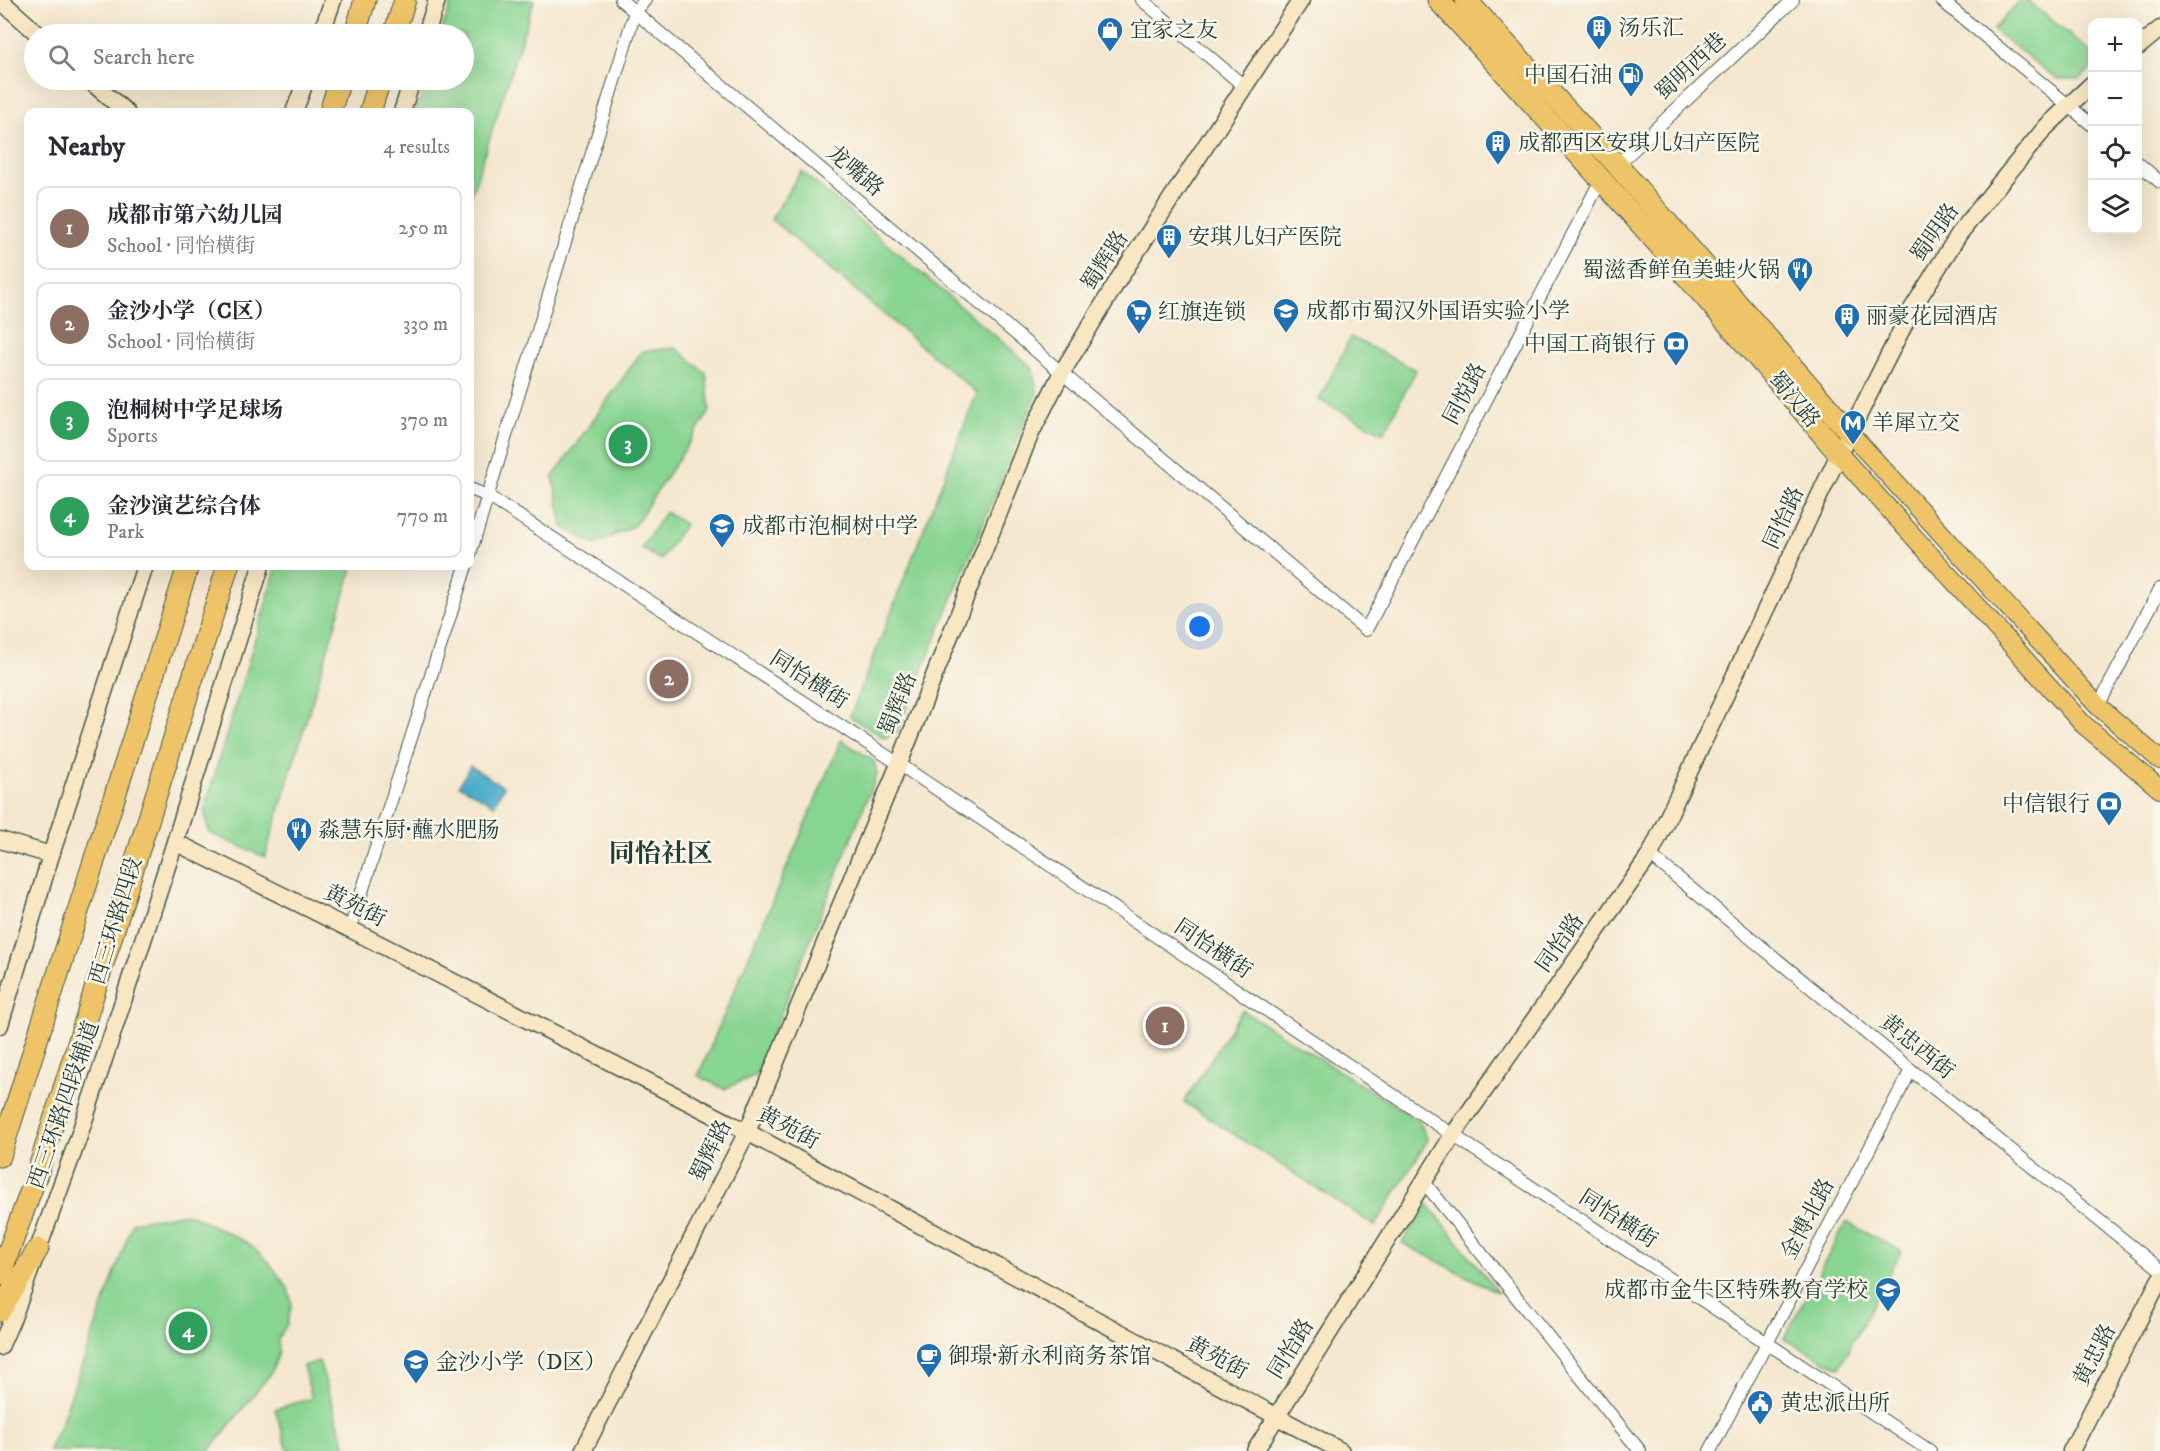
<!DOCTYPE html>
<meta charset="utf-8">
<style>
:root{--surface:#fff;--page:#f7f7f7;--text:#2b2b33;--muted:#7c7c81;--line:#e1e1e2;--accent:#1a73e8}
body{margin:0;font-family:"IM FELL DW Pica","Noto Serif SC",serif;background:var(--page);color:var(--text)}
.controls{position:absolute;right:18px;top:18px;display:grid;overflow:hidden;border-radius:12px;box-shadow:0 6px 24px #0002}
.controls button{width:54px;height:54px;display:grid;place-items:center;padding:0;border:0;border-bottom:2px solid var(--line);background:var(--surface);color:var(--text);font:30px sans-serif}
.you{position:absolute;left:1200px;top:627px;width:21px;height:21px;margin:-15px;border:4px solid #fff;border-radius:50%;background:#1a73e8;box-shadow:0 0 0 9px #1a73e833}
.badge{display:grid;place-items:center;width:39px;height:39px;border-radius:50%;background:var(--accent);color:#fff;font-size:20px;font-weight:700}
.pin{position:absolute;translate:-50% -50%;border:3px solid #fff;box-shadow:0 2px 6px #0006}
.list{margin:0;padding:0;list-style:none}
h2{display:flex;justify-content:space-between;align-items:center;height:78px;margin:0;padding:0 24px;font-size:26px}
h2 small{font-size:20px;font-weight:400;color:var(--muted)}
.list li{display:grid;grid-template-columns:39px 1fr auto;gap:18px;align-items:center;box-sizing:border-box;height:84px;margin:0 12px 12px;padding:0 12px;border:2px solid var(--line);border-radius:12px}
.list b{display:block;font-size:22px;white-space:nowrap}
.list p{margin:0;font-size:20px;white-space:nowrap;color:var(--muted)}
.list em{font-size:20px;font-style:normal;color:var(--muted)}
.icon{flex:none;width:33px;height:33px;fill:none;stroke:currentColor;stroke-width:2;stroke-linecap:round;stroke-linejoin:round}
.map{position:relative;flex:none;width:2160px;height:1451px;overflow:hidden}
.search{position:absolute;background:var(--surface);box-shadow:0 6px 24px #0002;left:24px;top:24px;width:450px;height:66px;display:flex;align-items:center;gap:15px;box-sizing:border-box;padding:0 21px;border-radius:33px;color:var(--muted);font-size:22px}
.panel{position:absolute;background:var(--surface);box-shadow:0 6px 24px #0002;left:24px;top:108px;width:450px;height:462px;border-radius:12px}
.map>svg:first-child{display:block}
</style>
<div class="map">
<svg width="2160" height="1451" viewBox="0 0 2160 1451">
<rect width="100%" height="100%" fill="#fbf7ec"/>
<filter id="ink" filterUnits="userSpaceOnUse"><feTurbulence type="fractalNoise" baseFrequency=".0167" numOctaves="2"/><feDisplacementMap in="SourceGraphic" scale="12" xChannelSelector="R" yChannelSelector="G"/><feConvolveMatrix kernelMatrix="1 2 1 2 8 2 1 2 1" color-interpolation-filters="sRGB"/></filter>
<filter id="wash" filterUnits="userSpaceOnUse"><feTurbulence type="fractalNoise" baseFrequency=".008" numOctaves="4" result="noise"/><feDisplacementMap in="SourceGraphic" scale="24" xChannelSelector="R" yChannelSelector="G"/><feGaussianBlur stdDeviation="1.35" result="paint"/><feColorMatrix in="noise" values="0 0 0 0 0 0 0 0 0 0 0 0 0 0 0 0 0 1.4 0 .05"/><feComposite in="paint" operator="in"/></filter>
<g filter="url(#wash)">
<rect width="100%" height="100%" fill="#f5e7cf"/>
<!-- green -->
<g fill="#88d491" stroke="#548862" stroke-width="1.5">
<path d="M453 0H534L470 199V112H415L426 80H464V34H440Z"/>
<path d="M2021 0H2027L2092 53V68L2080 79H2057L1993 30Z"/>
<path d="M801 171 1033 368 1037 393 897 732 884 738 850 717 977 393 771 219Z"/>
<path d="M1351 337 1416 370 1384 433 1319 400Z"/>
<path d="M676 348 706 373 710 411 634 526 595 545 563 527 553 477 642 351Z"/>
<path d="M665 512 685 524 661 560 641 548Z"/>
<path d="M277 566H353L265 857 209 833 204 810Z"/>
<path d="M841 740 874 761 877 774 756 1075 724 1089 698 1076Z"/>
<path d="M1242 1010 1419 1121 1428 1140 1375 1226 1184 1102Z"/>
<path d="M1427 1203 1499 1293 1402 1243Z"/>
<path d="M187 1213 246 1242 268 1261 288 1288 292 1304 287 1324 278 1339 279 1353 271 1373 209 1451H48L61 1423 133 1222Z"/>
<path d="M1846 1222 1901 1251 1839 1368 1784 1339Z"/>
<path d="M319 1361 347 1451H288L275 1409 312 1398 303 1366Z"/>
</g>
<!-- water -->
<path fill="#4badca" stroke="#35757f" stroke-width="1.5" d="M470 766 504 787 494 805 459 785Z"/>
</g>
<g filter="url(#ink)">
<g fill="none" stroke-linecap="round" stroke-linejoin="round">
<!-- street casing -->
<g stroke="#3f564b" stroke-width="14">
<g id="street">
<path d="M621 0 1366 630 1602 178"/>
<path d="M1142 0 1245 87"/>
<path d="M1941 0 2092 125"/>
<path d="M2138 163 2160 182"/>
<path d="M1617 165 1793 0"/>
<path d="M470 489 488 496 899 764 1453 1135 1930 1451"/>
<path d="M470 554 635 12 645 0"/>
<path d="M2098 706 2160 589"/>
<path d="M1650 855 1911 1070 2160 1269"/>
<path d="M350 929 466 566"/>
<path d="M1424 1182 1640 1451"/>
<path d="M1710 1451 1911 1070"/>
</g>
</g>
<!-- secondary casing -->
<g stroke="#3f564b" stroke-width="19">
<g id="secondary">
<path d="M0 0 38 34"/>
<path d="M321 34 333 0"/>
<path d="M426 34 437 0"/>
<path d="M2138 47 2160 29"/>
<path d="M89 80 126 112"/>
<path d="M294 112 306 80"/>
<path d="M402 112 412 80"/>
<path d="M0 840 51 855"/>
<path d="M175 842 350 929 747 1132 1341 1451"/>
<path d="M0 1025 51 855 145 566"/>
<path d="M0 1347 14 1315 78 1139 175 842 261 566"/>
<path d="M583 1451 747 1132 899 764 1030 435 1061 374 1120 277 1301 0"/>
<path d="M1255 1451 1453 1135 1650 855 1839 454 1912 309 1959 234 1995 189 2046 127 2092 84"/>
<path d="M2071 1451 2160 1279"/>
</g>
</g>
<!-- primary casing -->
<g stroke="#3f564b" stroke-width="20">
<g id="primary">
<path d="M1850 433 2098 706 2160 760"/>
<path d="M1839 454 2083 724 2160 789"/>
</g>
</g>
<!-- highway casing -->
<g stroke="#3f564b" stroke-width="23">
<g id="highway">
<path d="M1438 0C1575 149 1710 299 1839 454"/>
<path d="M1466 0 1617 165 1850 433"/>
<path d="M355 34 365 0"/>
<path d="M394 34 405 0"/>
<path d="M330 112 340 80"/>
<path d="M370 112 380 80"/>
<path d="M0 1156 188 566"/>
<path d="M0 1275 38 1171 228 566"/>
<path d="M0 1311 38 1249"/>
</g>
</g>
<!-- street -->
<use href="#street" stroke="#fff" stroke-width="12"/>
<!-- secondary -->
<use href="#secondary" stroke="#f9e7c3" stroke-width="16"/>
<!-- primary -->
<use href="#primary" stroke="#efc469" stroke-width="18"/>
<!-- highway -->
<use href="#highway" stroke="#efc469" stroke-width="21"/>
</g>
</g>
<!-- icons -->
<defs>
<g id="building-pin" transform="scale(1.35)"><path d="M0 17L-7.5 6A9.5 9.5 0 1 1 7.5 6Z" fill="#1f6fb2" stroke="#fbf7ec"/><path d="M-4-6H4V6H1V3H-1V6H-4ZM-2.5-4.3h1.7v1.8h-1.7ZM.8-4.3h1.7v1.8H.8ZM-2.5-1h1.7V.8h-1.7ZM.8-1h1.7V.8H.8Z" fill="#fff"/></g>
<g id="shop-pin" transform="scale(1.35)"><path d="M0 17L-7.5 6A9.5 9.5 0 1 1 7.5 6Z" fill="#1f6fb2" stroke="#fbf7ec"/><path d="M-5-2.5h2.3a2.7 3.5 0 0 1 5.4 0H5L5.5 6h-11ZM-1.5-2.5h3a1.5 2.3 0 0 0-3 0Z" fill="#fff"/></g>
<g id="fuel-pin" transform="scale(1.35)"><path d="M0 17L-7.5 6A9.5 9.5 0 1 1 7.5 6Z" fill="#1f6fb2" stroke="#fbf7ec"/><path d="M-5.5-6h7V0h2V4h1.3V-2.5L3-4.5l.8-.8L6-3V5H2.5V1h-1V6h-7ZM-4.2-4.7v3.2H.2V-4.7Z" fill="#fff"/></g>
<g id="restaurant-pin" transform="scale(1.35)"><path d="M0 17L-7.5 6A9.5 9.5 0 1 1 7.5 6Z" fill="#1f6fb2" stroke="#fbf7ec"/><path d="M-5-6h1v4h1v-4h1v4h1v-4h1v5L-1.5 .5V6h-2V.5L-5-1ZM5-6V6H3V1.5H1.5Q1.5-4 5-6Z" fill="#fff"/></g>
<g id="school-pin" transform="scale(1.35)"><path d="M0 17L-7.5 6A9.5 9.5 0 1 1 7.5 6Z" fill="#1f6fb2" stroke="#fbf7ec"/><path d="M0-5L7-2L0 1L-7-2ZM-4 1L0 2.5L4 1V4Q0 6-4 4Z" fill="#fff"/></g>
<g id="supermarket-pin" transform="scale(1.35)"><path d="M0 17L-7.5 6A9.5 9.5 0 1 1 7.5 6Z" fill="#1f6fb2" stroke="#fbf7ec"/><path d="M-6-5.5h2.5l.6 2H6L4.5 2H-2.5L-4.4-4H-6ZM-1.5 3.2a1.3 1.3 0 1 0 .1 0ZM3 3.2a1.3 1.3 0 1 0 .1 0Z" fill="#fff"/></g>
<g id="bank-pin" transform="scale(1.35)"><path d="M0 17L-7.5 6A9.5 9.5 0 1 1 7.5 6Z" fill="#1f6fb2" stroke="#fbf7ec"/><path d="M-6-4H6V4H-6ZM0-2.3a2.3 2.3 0 1 0 0 4.6a2.3 2.3 0 1 0 0-4.6Z" fill="#fff"/></g>
<g id="metro-pin" transform="scale(1.35)"><path d="M0 17L-7.5 6A9.5 9.5 0 1 1 7.5 6Z" fill="#1f6fb2" stroke="#fbf7ec"/><path d="M-5.5 5V-5H-3L0 0L3-5H5.5V5H3V-.5L0 4L-3-.5V5Z" fill="#fff"/></g>
<g id="cafe-pin" transform="scale(1.35)"><path d="M0 17L-7.5 6A9.5 9.5 0 1 1 7.5 6Z" fill="#1f6fb2" stroke="#fbf7ec"/><path d="M-5.5-4.5H6V0H3Q3 3.5 0 3.5H-2.5Q-5.5 3.5-5.5 0ZM3-3.2v2h1.7v-2ZM-6 4.5H4V6H-6Z" fill="#fff"/></g>
<g id="civic-pin" transform="scale(1.35)"><path d="M0 17L-7.5 6A9.5 9.5 0 1 1 7.5 6Z" fill="#1f6fb2" stroke="#fbf7ec"/><path d="M-.6-6.5H3V-4.5H.6V-3L4-1V1h2V6H-6V1h2V-1L-.6-3ZM-1.2 2.5V6h2.4V2.5Z" fill="#fff"/></g>
</defs>
<g fill-rule="evenodd">
<use href="#building-pin" x="1599" y="28"/>
<use href="#shop-pin" x="1110" y="30"/>
<use href="#fuel-pin" x="1631" y="75"/>
<use href="#building-pin" x="1498" y="143"/>
<use href="#building-pin" x="1169" y="237"/>
<use href="#restaurant-pin" x="1800" y="270"/>
<use href="#school-pin" x="1286" y="311"/>
<use href="#supermarket-pin" x="1139" y="312"/>
<use href="#building-pin" x="1847" y="316"/>
<use href="#bank-pin" x="1676" y="344"/>
<use href="#metro-pin" x="1853" y="423"/>
<use href="#school-pin" x="722" y="526"/>
<use href="#bank-pin" x="2109" y="804"/>
<use href="#restaurant-pin" x="299" y="830"/>
<use href="#school-pin" x="1888" y="1290"/>
<use href="#cafe-pin" x="929" y="1356"/>
<use href="#school-pin" x="416" y="1362"/>
<use href="#civic-pin" x="1760" y="1403"/>
</g>
<g text-anchor="middle" dominant-baseline="central" stroke-width="5" stroke-linejoin="round" paint-order="stroke">
<!-- poi labels -->
<g font-size="22" fill="#1f3d34" stroke="#fbf7ec" text-anchor="start">
<text x="1618" y="28">汤乐汇</text>
<text x="1130" y="30">宜家之友</text>
<text x="1612" y="75" text-anchor="end">中国石油</text>
<text x="1518" y="143">成都西区安琪儿妇产医院</text>
<text x="1188" y="237">安琪儿妇产医院</text>
<text x="1780" y="270" text-anchor="end">蜀滋香鲜鱼美蛙火锅</text>
<text x="1306" y="311">成都市蜀汉外国语实验小学</text>
<text x="1158" y="312">红旗连锁</text>
<text x="1866" y="316">丽豪花园酒店</text>
<text x="1656" y="344" text-anchor="end">中国工商银行</text>
<text x="1872" y="423">羊犀立交</text>
<text x="742" y="526">成都市泡桐树中学</text>
<text x="2090" y="804" text-anchor="end">中信银行</text>
<text x="318" y="830">淼慧东厨·蘸水肥肠</text>
<text x="1868" y="1290" text-anchor="end">成都市金牛区特殊教育学校</text>
<text x="948" y="1356">御璟·新永利商务茶馆</text>
<text x="436" y="1362">金沙小学（D区）</text>
<text x="1780" y="1403">黄忠派出所</text>
</g>
<!-- street labels -->
<g font-size="22" fill="#1f3d34" stroke="#fbf7ec">
<text transform="translate(1691 67) rotate(-43)">蜀明西巷</text>
<text transform="translate(855 171) rotate(40)">龙嘴路</text>
<text transform="translate(1935 233) rotate(-55)">蜀明路</text>
<text transform="translate(1105 261) rotate(-57)">蜀辉路</text>
<text transform="translate(1465 394) rotate(-62)">同悦路</text>
<text transform="translate(1794 400) rotate(50)">蜀汉路</text>
<text transform="translate(1784 518) rotate(-65)">同怡路</text>
<text transform="translate(809 680) rotate(33)">同怡横街</text>
<text transform="translate(898 704) rotate(-68)">蜀辉路</text>
<text transform="translate(355 906) rotate(27)">黄苑街</text>
<text transform="translate(116 921) rotate(-73)">西三环路四段</text>
<text transform="translate(1560 943) rotate(-55)">同怡路</text>
<text transform="translate(1213 949) rotate(34)">同怡横街</text>
<text transform="translate(1917 1047) rotate(39)">黄忠西街</text>
<text transform="translate(64 1105) rotate(-71)">西三环路四段辅道</text>
<text transform="translate(788 1128) rotate(28)">黄苑街</text>
<text transform="translate(711 1151) rotate(-64)">蜀辉路</text>
<text transform="translate(1618 1219) rotate(33)">同怡横街</text>
<text transform="translate(1808 1219) rotate(-62)">金博北路</text>
<text transform="translate(1291 1349) rotate(-58)">同怡路</text>
<text transform="translate(2095 1355) rotate(-63)">黄忠路</text>
<text transform="translate(1217 1358) rotate(28)">黄苑街</text>
</g>
<!-- quarter labels -->
<g font-size="26" font-weight="bold" fill="#1f3d34" stroke="#fbf7ec">
<text x="661" y="854">同怡社区</text>
</g>
</g>
</svg>
<div class="controls">
<button>+</button>
<button>−</button>
<button><svg class="icon" aria-label="locate" viewBox="0 0 24 24"><circle cx="12" cy="12" r="6"/><path d="M12 2v4M12 18v4M2 12h4M18 12h4"/></svg></button>
<button><svg class="icon" aria-label="layers" viewBox="0 0 24 24"><path d="M12 4l9 5-9 5-9-5zM3 14l9 5 9-5"/></svg></button>
</div>
<div class="you"></div>
<div class="pin badge" style="left:1165px;top:1026px;background:#8d6e63">1</div>
<div class="pin badge" style="left:669px;top:679px;background:#8d6e63">2</div>
<div class="pin badge" style="left:628px;top:444px;background:#2e9e5b">3</div>
<div class="pin badge" style="left:188px;top:1331px;background:#2e9e5b">4</div>
<div class="search"><svg class="icon" aria-label="search" viewBox="0 0 24 24"><circle cx="10" cy="10" r="6"/><path d="M15 15l6 6"/></svg>Search here</div>
<section class="panel">
<h2>Nearby<small>4 results</small></h2>
<ul class="list">
<li><span class="badge" style="background:#8d6e63">1</span><div><b>成都市第六幼儿园</b><p>School · 同怡横街</p></div><em>250 m</em></li>
<li><span class="badge" style="background:#8d6e63">2</span><div><b>金沙小学（C区）</b><p>School · 同怡横街</p></div><em>330 m</em></li>
<li><span class="badge" style="background:#2e9e5b">3</span><div><b>泡桐树中学足球场</b><p>Sports</p></div><em>370 m</em></li>
<li><span class="badge" style="background:#2e9e5b">4</span><div><b>金沙演艺综合体</b><p>Park</p></div><em>770 m</em></li>
</ul>
</section>
</div>
